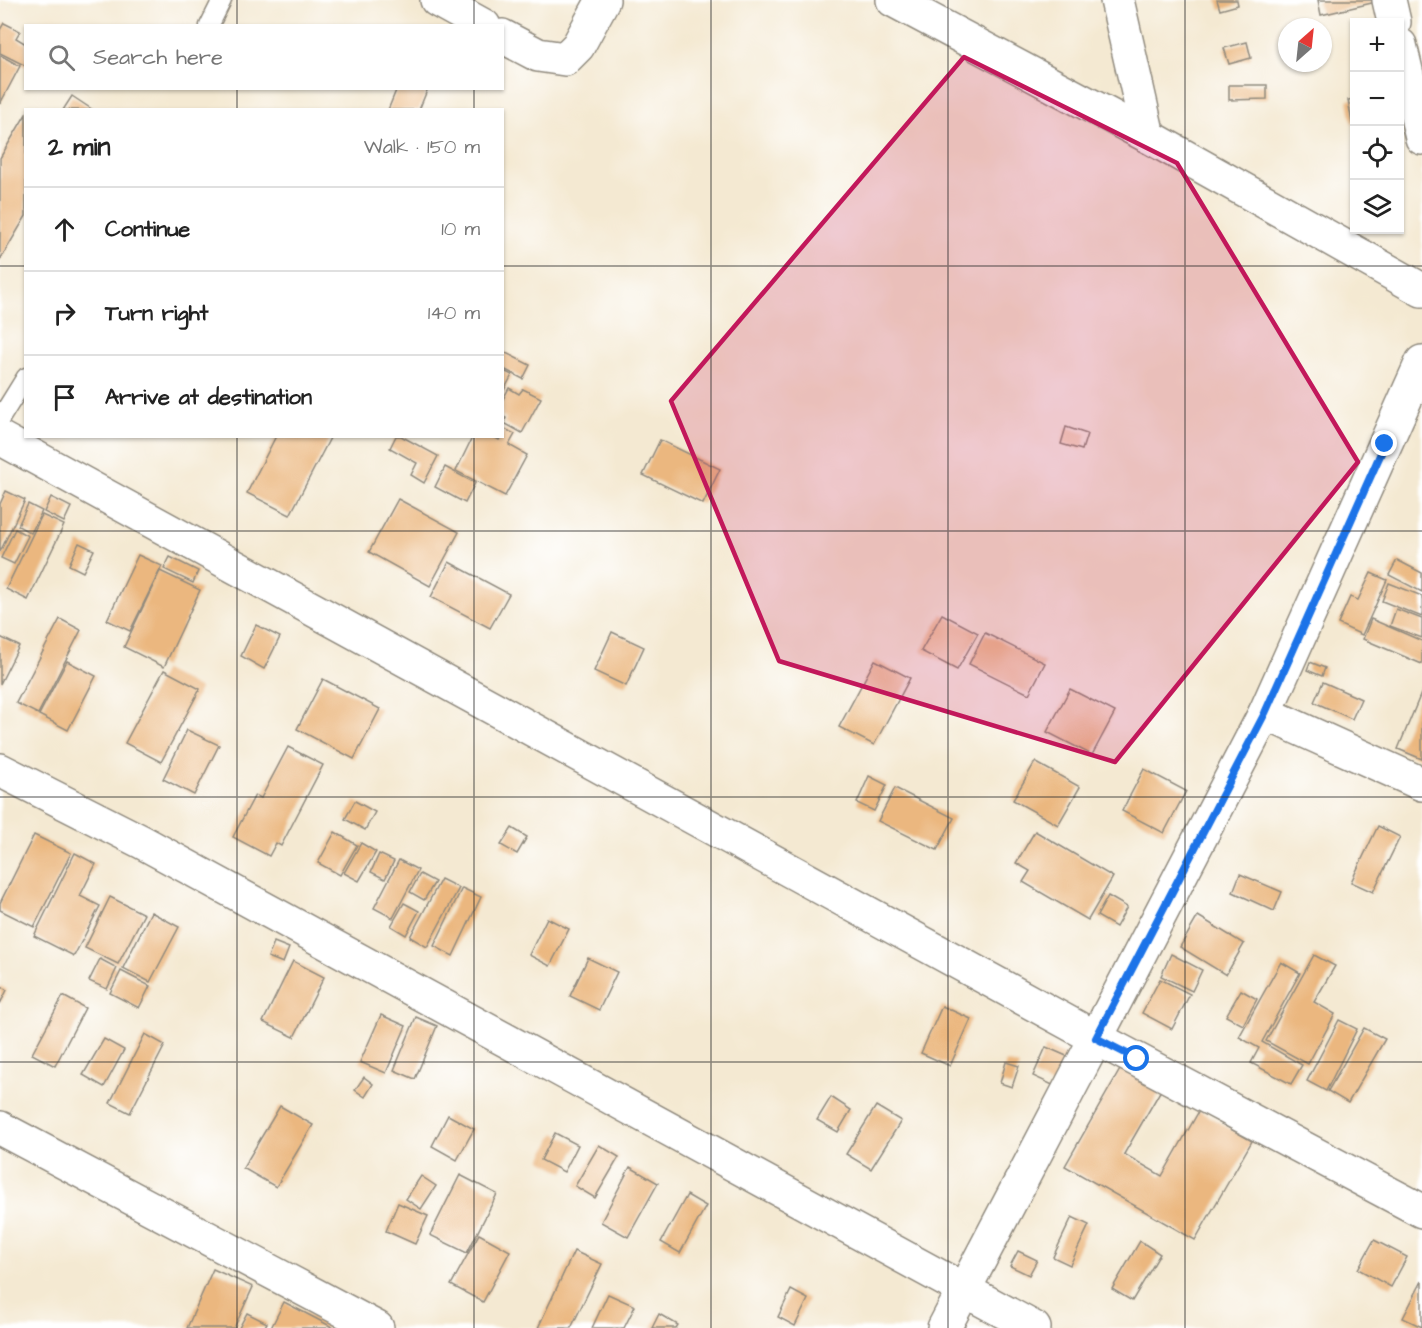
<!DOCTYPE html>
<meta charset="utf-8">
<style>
:root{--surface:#fff;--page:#f6f6f6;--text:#222;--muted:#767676;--line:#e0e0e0}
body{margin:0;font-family:"Architects Daughter",sans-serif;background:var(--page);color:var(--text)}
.controls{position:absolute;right:18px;top:18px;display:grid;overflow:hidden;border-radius:0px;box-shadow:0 2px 4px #0004}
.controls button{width:54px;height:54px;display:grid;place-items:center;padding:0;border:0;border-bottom:2px solid var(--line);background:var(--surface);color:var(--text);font:30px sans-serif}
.compass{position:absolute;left:1278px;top:18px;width:54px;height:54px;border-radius:50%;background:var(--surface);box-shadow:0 2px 4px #0004;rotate:27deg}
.stop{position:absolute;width:18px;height:18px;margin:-14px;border:4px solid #1a73e8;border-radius:50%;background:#fff}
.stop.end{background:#1a73e8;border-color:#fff;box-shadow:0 2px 6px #0008}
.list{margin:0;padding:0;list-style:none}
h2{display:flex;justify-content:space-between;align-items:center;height:78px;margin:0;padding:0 24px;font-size:26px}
h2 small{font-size:20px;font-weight:400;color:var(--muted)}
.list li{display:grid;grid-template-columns:39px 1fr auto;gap:18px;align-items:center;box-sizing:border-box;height:84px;padding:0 24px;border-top:2px solid var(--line)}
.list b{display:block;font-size:22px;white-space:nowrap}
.list em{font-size:20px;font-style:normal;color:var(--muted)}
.icon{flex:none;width:33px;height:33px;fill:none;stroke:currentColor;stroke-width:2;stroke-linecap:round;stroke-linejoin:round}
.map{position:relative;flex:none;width:1422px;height:1328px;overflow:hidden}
.search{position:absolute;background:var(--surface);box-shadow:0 2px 4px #0004;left:24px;top:24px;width:480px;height:66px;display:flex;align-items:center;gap:15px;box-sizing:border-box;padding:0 21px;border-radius:0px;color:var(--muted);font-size:22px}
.panel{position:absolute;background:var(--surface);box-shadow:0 2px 4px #0004;left:24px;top:108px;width:480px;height:330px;border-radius:0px}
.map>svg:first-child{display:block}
</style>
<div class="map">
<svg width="1422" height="1328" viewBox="0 0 1422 1328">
<rect width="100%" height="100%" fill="#fff"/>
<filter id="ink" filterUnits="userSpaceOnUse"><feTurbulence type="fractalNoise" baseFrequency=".0167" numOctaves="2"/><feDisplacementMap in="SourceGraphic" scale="12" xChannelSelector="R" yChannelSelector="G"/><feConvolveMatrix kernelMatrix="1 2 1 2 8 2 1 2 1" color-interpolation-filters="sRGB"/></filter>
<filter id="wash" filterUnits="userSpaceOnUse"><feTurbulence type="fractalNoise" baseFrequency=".008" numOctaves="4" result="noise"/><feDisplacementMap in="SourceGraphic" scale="24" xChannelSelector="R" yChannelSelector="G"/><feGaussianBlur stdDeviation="1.35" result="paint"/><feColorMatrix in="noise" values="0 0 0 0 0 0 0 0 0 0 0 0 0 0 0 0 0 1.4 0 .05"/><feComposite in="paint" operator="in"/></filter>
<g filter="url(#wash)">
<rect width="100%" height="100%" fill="#f4e9d2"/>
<g id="blocks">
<!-- building -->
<g fill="#ebb77f">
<path d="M1217 0H1237L1238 5 1220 10Z"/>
<path d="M1318 0H1375L1376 2 1321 15Z"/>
<path d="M4 23 20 31 16 38 26 44V66L0 53V30Z"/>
<path d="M1247 42 1251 58 1229 64 1224 48Z"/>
<path d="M0 55 20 66 0 104Z"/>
<path d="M1229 85H1267V99L1229 100Z"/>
<path d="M397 88H428L419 110H388Z"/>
<path d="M72 96 93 110H63Z"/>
<path d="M1354 99V123H1352L1348 100Z"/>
<path d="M26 114V216L0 260V158Z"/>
<path d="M502 351 530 365 523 379 502 368Z"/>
<path d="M502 370 512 375 502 394Z"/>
<path d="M509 388 519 394 523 389 541 398 522 433 504 423 506 418 502 416V401Z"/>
<path d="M1066 427 1087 434 1082 450 1061 444Z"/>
<path d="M505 429 515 434 509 445 527 455 505 496 456 471 473 436H492L499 440Z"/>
<path d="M276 436H331L290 515 247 493Z"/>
<path d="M396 436H401L438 456 424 483 411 475 417 463 390 448Z"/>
<path d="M660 440 720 469 703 504 643 475Z"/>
<path d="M445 467 475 483 465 503 435 487Z"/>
<path d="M6 491 25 500 0 552V504Z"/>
<path d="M51 497 71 507 64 522 44 512Z"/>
<path d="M398 499 459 532 430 586 369 552Z"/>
<path d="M28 504 42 511 31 533 18 526Z"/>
<path d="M42 515 64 525 28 600 6 589Z"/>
<path d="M15 529 28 536 14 564 1 558Z"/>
<path d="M79 543 94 550 83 572 69 565Z"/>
<path d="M138 555 162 566 130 631 107 620Z"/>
<path d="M170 557 198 571 193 583 164 569Z"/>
<path d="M1397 560 1422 573V592L1389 575Z"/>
<path d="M449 562 509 594 490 628 431 597Z"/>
<path d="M160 571 200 590 164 667 124 647Z"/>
<path d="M1371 573 1387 580 1362 635 1338 624 1350 597 1358 600Z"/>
<path d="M1389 583 1422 596V617L1382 601Z"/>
<path d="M1396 609 1422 619V638L1390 626Z"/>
<path d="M942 614 978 633 957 670 921 651Z"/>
<path d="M60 619 81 630 38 714 16 703Z"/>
<path d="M1371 619 1422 641V664L1363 639Z"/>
<path d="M256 625 280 637 264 669 241 656Z"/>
<path d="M612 632 644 647 626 686 594 671Z"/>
<path d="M985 633 1045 663 1029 694 969 664Z"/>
<path d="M0 637 19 646 0 684Z"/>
<path d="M875 660 910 678 874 745 839 727Z"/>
<path d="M67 661 96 676 68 730 39 715Z"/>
<path d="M1310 662 1325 668 1322 676 1307 670Z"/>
<path d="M164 670 200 689 161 762 125 743Z"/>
<path d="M323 679 380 709 354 759 297 729Z"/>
<path d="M1323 682 1361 699 1352 719 1314 702Z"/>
<path d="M1070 689 1115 712 1092 755 1047 732Z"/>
<path d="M1422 691V759L1398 749Z"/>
<path d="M187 730 219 745 194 795 163 779Z"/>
<path d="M288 747 323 765 281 846 276 843 269 856 233 837 255 795 261 798Z"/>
<path d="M1035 762 1080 787 1058 825 1013 800Z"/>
<path d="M1144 769 1186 791 1164 833 1122 811Z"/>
<path d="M869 776 887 785 874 811 857 803Z"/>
<path d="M895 788 954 818 937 850 878 821Z"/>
<path d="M355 801 375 812 365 830 345 819Z"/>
<path d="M1378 826 1400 837 1373 892 1351 882Z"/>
<path d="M512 828 527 837 517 854 501 845Z"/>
<path d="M1035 831 1113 877 1088 920 1023 882 1030 871 1016 863Z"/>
<path d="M335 832 357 845 340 875 318 863Z"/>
<path d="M34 835 71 853 34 927 0 910V903Z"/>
<path d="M361 843 376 852 359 881 344 873Z"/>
<path d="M75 853 96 864 80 896 100 906 74 956 34 936Z"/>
<path d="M379 854 394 861 385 879 371 872Z"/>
<path d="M399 860 418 870 393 918 374 908Z"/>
<path d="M420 874 435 882 424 900 410 892Z"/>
<path d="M1240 874 1282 892 1274 911 1233 892Z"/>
<path d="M441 879 459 888 427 947 410 937Z"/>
<path d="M462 888 481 897 453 956 434 946Z"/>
<path d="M1108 896 1127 907 1116 927 1097 916Z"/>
<path d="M110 897 144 914 118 964 85 948Z"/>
<path d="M404 903 419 911 406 935 391 926Z"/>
<path d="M151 912 179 927 150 982 123 968Z"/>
<path d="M1198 916 1244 944 1226 975 1180 947Z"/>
<path d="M547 918 569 929 550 966 529 955Z"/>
<path d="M274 942 289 948 283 963 268 957Z"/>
<path d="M1171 954 1202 970 1192 991 1161 976Z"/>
<path d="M1314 955 1335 966 1314 1002 1335 1014 1308 1064 1266 1041Z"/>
<path d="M588 958 617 972 599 1010 570 996Z"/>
<path d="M100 959 117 968 107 989 89 981Z"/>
<path d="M293 961 324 977 294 1037 263 1022Z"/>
<path d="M1281 962 1300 973 1262 1042 1302 1065 1291 1084 1251 1063 1259 1048 1239 1037Z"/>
<path d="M121 971 150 986 139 1008 110 993Z"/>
<path d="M1160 979 1190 994 1172 1029 1142 1013Z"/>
<path d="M0 986 7 990 0 1004Z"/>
<path d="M1241 990 1257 999 1243 1025 1226 1016Z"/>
<path d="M63 996 85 1008 55 1066 32 1054Z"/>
<path d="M942 1006 971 1019 950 1066 921 1053Z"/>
<path d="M381 1015 406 1026 386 1073 360 1062Z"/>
<path d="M416 1017 437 1026 415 1079 394 1070Z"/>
<path d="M1339 1020 1357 1029 1326 1091 1307 1081Z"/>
<path d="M1364 1028 1385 1039 1348 1103 1328 1091Z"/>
<path d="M145 1034 165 1045 130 1113 110 1103Z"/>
<path d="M104 1039 124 1050 104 1087 83 1075Z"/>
<path d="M1046 1047 1071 1058 1059 1088 1033 1076Z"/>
<path d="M1006 1062 1019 1066 1012 1087 1000 1083Z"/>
<path d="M1121 1068 1161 1090 1124 1154 1162 1176 1199 1111 1252 1141 1195 1240 1065 1166Z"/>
<path d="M364 1077 373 1084 365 1097 355 1090Z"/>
<path d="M831 1097 851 1110 838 1132 817 1120Z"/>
<path d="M280 1106 313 1125 276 1187 243 1168Z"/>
<path d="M876 1106 901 1121 871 1169 846 1154Z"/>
<path d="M448 1115 474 1129 457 1160 432 1146Z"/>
<path d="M555 1133 578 1145 564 1172 541 1160Z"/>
<path d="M599 1145 619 1157 595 1198 575 1186Z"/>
<path d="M630 1167 658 1183 628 1237 601 1222Z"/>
<path d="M460 1175 497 1194 467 1253 430 1235Z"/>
<path d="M421 1176 436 1186 421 1209 406 1199Z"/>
<path d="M687 1195 706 1206 680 1253 661 1242Z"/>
<path d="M398 1203 428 1216 415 1244 386 1231Z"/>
<path d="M1072 1217 1089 1225 1070 1265 1053 1257Z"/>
<path d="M479 1234 510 1251 483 1302 451 1285Z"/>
<path d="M1374 1240 1407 1257 1391 1287 1358 1269Z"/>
<path d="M1140 1241 1160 1254 1132 1301 1112 1289Z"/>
<path d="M574 1251 602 1264 571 1328H538Z"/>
<path d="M1018 1251 1037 1260 1029 1275 1010 1266Z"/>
<path d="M213 1269 253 1287 234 1328H187Z"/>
<path d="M1422 1281V1327L1403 1318Z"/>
<path d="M791 1290 808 1299 795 1326 778 1317Z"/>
<path d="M608 1294 635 1306 624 1328H592Z"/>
<path d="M284 1302 334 1328H271Z"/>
<path d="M247 1313 267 1323 264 1328H239Z"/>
<path d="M659 1314 678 1325 676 1328H652Z"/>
</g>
</g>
</g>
<g filter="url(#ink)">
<use href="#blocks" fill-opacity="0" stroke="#908a7e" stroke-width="1.5"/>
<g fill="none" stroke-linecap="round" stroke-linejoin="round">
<!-- service casing -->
<g stroke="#908a7e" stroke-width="21">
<g id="service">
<path d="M209 26 222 0"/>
<path d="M0 419 26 377"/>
</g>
</g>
<!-- minor casing -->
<g stroke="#908a7e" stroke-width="36">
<g id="minor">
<path d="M437 0 484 26"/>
<path d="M893 0 1148 136 1422 290"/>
<path d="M1117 0 1148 136"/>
<path d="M1389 0 1394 22"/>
<path d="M502 36 538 55 565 59 578 46 603 0"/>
<path d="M1400 45 1422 138"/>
<path d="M0 438 1096 1038 1422 1211"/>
<path d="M1265 713 1422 784"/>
<path d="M0 770 142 842 1034 1328"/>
<path d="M1096 1038 1265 713 1422 362"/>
</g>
</g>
<!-- tertiary casing -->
<g stroke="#908a7e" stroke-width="36">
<g id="tertiary">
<path d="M0 1128 377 1328"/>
<path d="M944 1328 1096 1038"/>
</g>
</g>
<!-- service -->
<use href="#service" stroke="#fff" stroke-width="18"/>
<!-- minor -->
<use href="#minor" stroke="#fff" stroke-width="33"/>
<!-- tertiary -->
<use href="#tertiary" stroke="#fff" stroke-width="33"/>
</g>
</g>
<g fill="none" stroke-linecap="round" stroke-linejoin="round" filter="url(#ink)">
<!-- route -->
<path stroke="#1a73e8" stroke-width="8" d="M1137 1059 1096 1038 1265 713 1385 444"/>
</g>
<!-- marked area -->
<path fill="#c2185b" fill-opacity="0.2" stroke="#c2185b" stroke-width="4.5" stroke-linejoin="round" d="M964 57 1177 163 1358 462 1115 762 779 661 671 401Z"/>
<!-- grid -->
<path fill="none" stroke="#2b2b2b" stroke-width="1.5" stroke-opacity="0.55" d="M237 0V26M474 0V26M711 0V1328M948 0V1328M1185 0V1328M237 88V110M474 88V110M0 266H26M502 266H1422M237 436V1328M474 436V1328M0 531H1422M0 797H1422M0 1062H1422"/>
</svg>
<div class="controls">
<button>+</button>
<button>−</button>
<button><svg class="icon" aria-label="locate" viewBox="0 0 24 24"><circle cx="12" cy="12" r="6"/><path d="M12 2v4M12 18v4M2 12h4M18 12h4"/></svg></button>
<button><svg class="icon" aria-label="layers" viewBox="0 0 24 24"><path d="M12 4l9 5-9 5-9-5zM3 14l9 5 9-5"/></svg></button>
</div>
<svg class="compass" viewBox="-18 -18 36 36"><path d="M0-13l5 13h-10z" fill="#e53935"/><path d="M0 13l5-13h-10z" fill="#767676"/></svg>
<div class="stop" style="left:1137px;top:1059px"></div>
<div class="stop end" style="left:1385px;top:444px"></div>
<div class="search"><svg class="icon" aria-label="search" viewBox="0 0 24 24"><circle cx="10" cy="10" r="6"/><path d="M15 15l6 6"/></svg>Search here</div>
<section class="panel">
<h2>2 min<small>Walk · 150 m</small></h2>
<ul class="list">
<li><svg class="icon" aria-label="ahead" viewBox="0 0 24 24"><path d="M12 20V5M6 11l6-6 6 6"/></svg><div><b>Continue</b></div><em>10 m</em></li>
<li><svg class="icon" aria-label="right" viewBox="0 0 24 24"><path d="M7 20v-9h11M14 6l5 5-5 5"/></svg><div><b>Turn right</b></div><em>140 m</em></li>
<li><svg class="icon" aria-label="arrive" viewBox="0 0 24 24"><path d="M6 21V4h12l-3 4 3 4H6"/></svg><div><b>Arrive at destination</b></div></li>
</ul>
</section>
</div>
